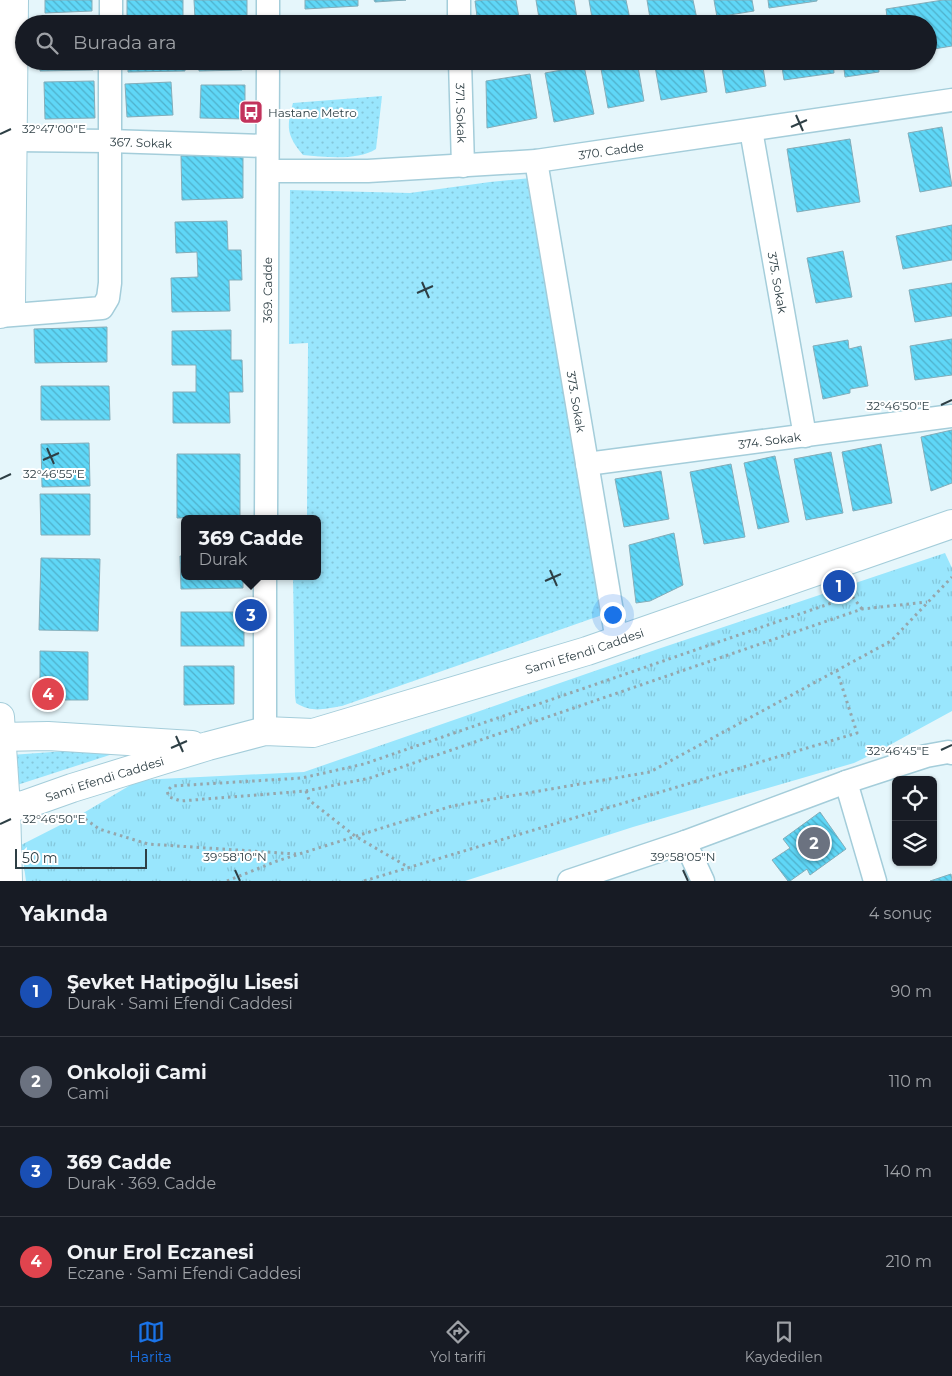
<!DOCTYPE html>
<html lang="tr">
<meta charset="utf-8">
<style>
:root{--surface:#171b24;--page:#20242c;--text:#f1f3f6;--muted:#9ea1a6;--line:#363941;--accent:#1a73e8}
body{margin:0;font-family:Montserrat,sans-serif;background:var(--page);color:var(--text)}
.controls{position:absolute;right:15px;bottom:15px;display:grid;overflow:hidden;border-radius:8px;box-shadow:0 1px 4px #0004}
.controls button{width:45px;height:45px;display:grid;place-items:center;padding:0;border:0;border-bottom:1px solid var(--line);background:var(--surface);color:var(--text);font:25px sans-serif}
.scale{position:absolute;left:15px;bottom:12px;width:132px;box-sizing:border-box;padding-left:5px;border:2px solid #2e3f45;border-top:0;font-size:14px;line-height:18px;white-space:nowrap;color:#2e3f45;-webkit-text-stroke:4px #fff;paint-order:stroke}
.you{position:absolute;left:612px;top:614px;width:18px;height:18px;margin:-12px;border:4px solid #fff;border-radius:50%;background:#1a73e8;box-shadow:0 0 0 8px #1a73e833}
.badge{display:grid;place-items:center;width:32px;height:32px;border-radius:50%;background:var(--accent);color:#fff;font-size:16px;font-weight:700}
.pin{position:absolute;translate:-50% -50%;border:2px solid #fff;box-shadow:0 1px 5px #0006}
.popup{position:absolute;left:181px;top:515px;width:140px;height:65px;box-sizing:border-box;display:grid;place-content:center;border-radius:8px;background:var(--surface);filter:drop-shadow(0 1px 4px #0005);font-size:16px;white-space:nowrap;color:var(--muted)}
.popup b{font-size:19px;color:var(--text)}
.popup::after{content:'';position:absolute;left:50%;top:100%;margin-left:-10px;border:10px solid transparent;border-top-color:var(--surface)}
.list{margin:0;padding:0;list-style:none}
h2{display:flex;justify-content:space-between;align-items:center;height:65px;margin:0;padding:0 20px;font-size:21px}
h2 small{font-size:16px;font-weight:400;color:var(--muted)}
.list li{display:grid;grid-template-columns:32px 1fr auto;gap:15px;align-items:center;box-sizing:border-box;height:90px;padding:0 20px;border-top:1px solid var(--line)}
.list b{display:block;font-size:19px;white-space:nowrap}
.list p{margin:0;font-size:16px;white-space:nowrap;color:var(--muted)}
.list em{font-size:16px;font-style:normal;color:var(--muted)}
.icon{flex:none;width:28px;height:28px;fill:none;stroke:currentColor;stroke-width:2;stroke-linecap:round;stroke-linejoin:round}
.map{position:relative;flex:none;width:952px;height:881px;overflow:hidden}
.search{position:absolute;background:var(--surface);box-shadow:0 1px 4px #0004;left:15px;right:15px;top:15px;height:55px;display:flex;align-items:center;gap:12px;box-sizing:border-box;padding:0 18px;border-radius:28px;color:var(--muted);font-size:19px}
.sheet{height:425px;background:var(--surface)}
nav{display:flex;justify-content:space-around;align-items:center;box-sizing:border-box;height:70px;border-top:1px solid var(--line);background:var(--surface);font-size:14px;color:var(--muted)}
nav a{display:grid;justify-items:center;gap:2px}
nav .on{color:var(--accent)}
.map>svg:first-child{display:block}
</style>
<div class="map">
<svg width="952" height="881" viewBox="0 0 952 881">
<defs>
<pattern id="grass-dots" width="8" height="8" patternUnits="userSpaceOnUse" patternTransform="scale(1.25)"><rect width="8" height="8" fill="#99e6fd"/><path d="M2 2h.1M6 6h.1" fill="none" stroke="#84c6da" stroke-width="1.8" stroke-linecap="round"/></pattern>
<pattern id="park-tufts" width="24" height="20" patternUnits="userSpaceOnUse" patternTransform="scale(1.25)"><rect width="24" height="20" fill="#99e6fd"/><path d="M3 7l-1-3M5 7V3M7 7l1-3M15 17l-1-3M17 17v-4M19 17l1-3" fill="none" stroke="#84c6da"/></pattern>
<pattern id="building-back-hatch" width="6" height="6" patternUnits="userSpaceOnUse" patternTransform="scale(1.25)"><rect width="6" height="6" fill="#5fd7f7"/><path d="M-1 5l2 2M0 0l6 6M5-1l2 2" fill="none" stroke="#4fb0ca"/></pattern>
</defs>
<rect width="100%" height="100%" fill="#e5f6fb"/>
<!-- grass -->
<g fill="url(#grass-dots)">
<path d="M382 96 376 149C357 161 325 157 303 155 287 136 286 127 293 103Z"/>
<path d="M531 178 602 615 342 706C323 709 313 713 296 703L295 696 293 576H317V519H307L308 343 289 344 290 190 410 193 490 182Z"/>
<path d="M121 747 122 751 14 786 11 755Z"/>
</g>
<!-- park -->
<path fill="url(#park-tufts)" d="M945 553 952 568V711L875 753 854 763 633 827 465 881H26L21 845 80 815 139 780 304 772 658 649Z"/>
<!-- building -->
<g fill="url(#building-back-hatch)" stroke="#84adb9">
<path d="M45 0H92V11L45 13Z"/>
<path d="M127 0H183V17L127 18Z"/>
<path d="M194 0H247V17L195 18Z"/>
<path d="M305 0H358V6L305 9Z"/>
<path d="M374 0H406L375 2Z"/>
<path d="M483 0H516L520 24H478L475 1Z"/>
<path d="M536 0H574L578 24H540Z"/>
<path d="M589 0H626L631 24H593Z"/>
<path d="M647 0H693L697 19 668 24H651Z"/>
<path d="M714 0H752L754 11 717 17Z"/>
<path d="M768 0H817V1L769 8Z"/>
<path d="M943 0H952V46L928 50V24H888L886 9Z"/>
<rect x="385" y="17" width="46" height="7"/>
<path d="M364 19V24H296V21Z"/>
<path d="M872 21 873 24H852Z"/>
<path d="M40 61H93V70L40 71Z"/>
<path d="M128 61H185V71L128 72Z"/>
<path d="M199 61H242V70L199 71Z"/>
<path d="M297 61H365V64L297 66Z"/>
<path d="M385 61H431V68H386Z"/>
<path d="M609 61H637L644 101 608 108 600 63Z"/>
<path d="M654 61H702L707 92 661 100Z"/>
<path d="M721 61H762L766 86 726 93Z"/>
<path d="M781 61H833L834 73 784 80Z"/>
<path d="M843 61H878L879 72 845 77Z"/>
<path d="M584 66 594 114 554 122 545 73Z"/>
<path d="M530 74 537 118 487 128 486 81Z"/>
<path d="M94 81 95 118 45 119 44 82Z"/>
<path d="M171 82 173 115 127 117 125 84Z"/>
<path d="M201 85H245V119L200 118Z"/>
<path d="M942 127 952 186 920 192 908 133Z"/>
<path d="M850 139 860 202 797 212 787 149Z"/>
<path d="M243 155V198L182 200 181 156Z"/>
<path d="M227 221 228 250H241L242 280H229L230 311 172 312 171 278 198 277 197 252 176 253 175 222Z"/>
<path d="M952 225V260L903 269 896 236Z"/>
<path d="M843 251 852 297 816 303 807 258Z"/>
<path d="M952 283V316L915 322 909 290Z"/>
<path d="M107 327V362L35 363 34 329Z"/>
<path d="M231 330V360H242L243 392H229L230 423H173V392H196V365H172V331Z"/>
<path d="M952 339V375L915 380 910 346Z"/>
<path d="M848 340 849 349 861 346 868 386 850 389V393L823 399 813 346Z"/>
<path d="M41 386H109L110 420H41Z"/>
<path d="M952 430V483L931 491 921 437Z"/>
<path d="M89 443 90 486 42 487 41 444Z"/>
<path d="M881 444 892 503 853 511 842 452Z"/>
<path d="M831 452 843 513 806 520 794 459Z"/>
<path d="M177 454H240V517L177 518Z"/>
<path d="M775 456 789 522 758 529 744 463Z"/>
<path d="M731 464 745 537 704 544 690 472Z"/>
<path d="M661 471 669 519 624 527 615 479Z"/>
<path d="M40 494H90V535H41Z"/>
<path d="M674 533 683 585 650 601 636 603 629 545Z"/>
<path d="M180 556H185V576H243V588L181 589Z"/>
<path d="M41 558 100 559 98 631 39 630Z"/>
<rect x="181" y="612" width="63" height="34"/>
<path d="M40 651 88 652V700H40Z"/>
<path d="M184 666H234V704L184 705Z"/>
<path d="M820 812 846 849 810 875 807 869 790 881H788L772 860 790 848 783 839Z"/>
<path d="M951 874 952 881H930Z"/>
</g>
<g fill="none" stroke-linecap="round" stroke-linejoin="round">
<!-- minor casing -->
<g stroke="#a4cdda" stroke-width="25">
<g id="minor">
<path d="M459 0V24"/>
<path d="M111 24V0"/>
<path d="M268 24V0"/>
<path id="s1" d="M460 61 463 166"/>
<path id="s2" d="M751 130 805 436"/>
<path id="s3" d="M13 140 109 141 267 146"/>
<path id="s4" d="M536 161 617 641"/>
<path id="s5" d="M268 171H368L536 161 952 100"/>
<path d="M0 316 102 308 108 298 110 283V61"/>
<path id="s6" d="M587 464 952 416"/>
<path id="s7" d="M266 519 268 61"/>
<path d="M265 731V576"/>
<path d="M846 782 875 881"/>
<path d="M685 842 703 881"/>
<path d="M569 881 685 842 846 782 926 756 948 752 952 753"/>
</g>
</g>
<!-- major casing -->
<g stroke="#a4cdda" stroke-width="30">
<g id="major">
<path d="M0 314 5 311 11 303 14 0"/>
<path d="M0 717 6 807 8 881"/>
<path d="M0 737 48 736 192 745"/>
<path id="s8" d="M0 808 24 805 72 788 208 746 265 731 313 733 587 651 952 524"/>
</g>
</g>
<!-- path -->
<g stroke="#95a6ac" stroke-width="3" stroke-dasharray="2.5 4" stroke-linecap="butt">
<path d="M862 609 852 596 364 764 302 778 172 786 167 791 169 797 181 801 306 791 370 778 862 609 927 602"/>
<path d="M306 791 309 800 355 836 408 867"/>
<path d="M80 815 99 829 148 844 296 854"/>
<path d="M227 881 277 861 452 806 650 772 891 641 952 577"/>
<path d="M364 881 857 733 837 671"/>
</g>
<!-- minor -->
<use href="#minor" stroke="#fff" stroke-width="22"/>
<!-- major -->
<use href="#major" stroke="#fff" stroke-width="28"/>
</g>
<!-- ticks -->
<path fill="none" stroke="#2e3f45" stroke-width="2" d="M796 115 803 131M791 127 807 120M0 134 11 129M422 282 429 298M417 293 433 286M941 405 952 400M47 448 54 464M43 460 59 453M0 479 11 474M550 570 557 586M545 581 561 574M176 736 183 752M171 748 187 741M941 750 952 745M0 824 11 819M235 870 240 881M683 870 688 881"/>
<!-- icons -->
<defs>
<g id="bus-square" transform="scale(1.25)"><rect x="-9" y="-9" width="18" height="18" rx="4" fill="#c2335c" stroke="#fff"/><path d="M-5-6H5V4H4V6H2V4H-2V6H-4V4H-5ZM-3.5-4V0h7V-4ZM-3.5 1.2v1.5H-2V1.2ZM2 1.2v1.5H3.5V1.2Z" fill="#fff"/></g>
</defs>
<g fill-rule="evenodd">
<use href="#bus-square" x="251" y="112"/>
</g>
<g text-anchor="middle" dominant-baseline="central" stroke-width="4" stroke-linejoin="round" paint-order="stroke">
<!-- poi labels -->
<g font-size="12" fill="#2e3f45" stroke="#fff" text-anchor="start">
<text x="268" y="112">Hastane Metro</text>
</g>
<!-- street labels -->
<g font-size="12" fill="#2e3f45" stroke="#fff">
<text stroke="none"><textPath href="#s1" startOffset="52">371. Sokak</textPath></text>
<text stroke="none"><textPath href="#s3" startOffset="128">367. Sokak</textPath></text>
<text stroke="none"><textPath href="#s5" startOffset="344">370. Cadde</textPath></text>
<text stroke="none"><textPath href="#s2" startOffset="155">375. Sokak</textPath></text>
<text stroke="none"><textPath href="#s7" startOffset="229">369. Cadde</textPath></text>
<text stroke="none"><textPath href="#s4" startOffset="244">373. Sokak</textPath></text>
<text stroke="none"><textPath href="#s6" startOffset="184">374. Sokak</textPath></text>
<text stroke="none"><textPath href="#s8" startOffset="608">Sami Efendi Caddesi</textPath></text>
<text stroke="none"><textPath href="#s8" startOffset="109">Sami Efendi Caddesi</textPath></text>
</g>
</g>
<g font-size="12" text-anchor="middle" fill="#2e3f45" stroke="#fff" stroke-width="4" stroke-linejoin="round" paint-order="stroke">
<text x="54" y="133">32°47'00"E</text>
<text x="898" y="410">32°46'50"E</text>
<text x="54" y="478">32°46'55"E</text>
<text x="898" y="755">32°46'45"E</text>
<text x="54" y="823">32°46'50"E</text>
<text x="235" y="861">39°58'10"N</text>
<text x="683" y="861">39°58'05"N</text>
</g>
</svg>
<div class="controls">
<button><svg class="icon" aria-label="locate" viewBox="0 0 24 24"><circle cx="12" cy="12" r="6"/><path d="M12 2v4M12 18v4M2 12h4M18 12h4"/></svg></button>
<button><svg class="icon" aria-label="layers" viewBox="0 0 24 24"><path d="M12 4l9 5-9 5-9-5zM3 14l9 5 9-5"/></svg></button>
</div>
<div class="scale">50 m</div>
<div class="you"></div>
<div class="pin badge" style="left:839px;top:586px;background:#1a4fb4">1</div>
<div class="pin badge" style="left:814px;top:843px;background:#6b7280">2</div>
<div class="pin badge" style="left:251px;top:615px;background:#1a4fb4">3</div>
<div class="popup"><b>369 Cadde</b>Durak</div>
<div class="pin badge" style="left:48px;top:694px;background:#e0444e">4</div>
<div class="search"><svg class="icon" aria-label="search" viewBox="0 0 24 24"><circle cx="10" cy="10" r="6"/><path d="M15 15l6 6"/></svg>Burada ara</div>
</div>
<section class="sheet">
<h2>Yakında<small>4 sonuç</small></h2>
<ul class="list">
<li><span class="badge" style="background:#1a4fb4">1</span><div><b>Şevket Hatipoğlu Lisesi</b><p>Durak · Sami Efendi Caddesi</p></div><em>90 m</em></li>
<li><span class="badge" style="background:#6b7280">2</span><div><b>Onkoloji Cami</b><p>Cami</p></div><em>110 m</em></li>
<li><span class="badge" style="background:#1a4fb4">3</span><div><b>369 Cadde</b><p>Durak · 369. Cadde</p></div><em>140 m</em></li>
<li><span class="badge" style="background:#e0444e">4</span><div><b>Onur Erol Eczanesi</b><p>Eczane · Sami Efendi Caddesi</p></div><em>210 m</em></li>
</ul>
</section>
<nav>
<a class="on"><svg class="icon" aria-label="map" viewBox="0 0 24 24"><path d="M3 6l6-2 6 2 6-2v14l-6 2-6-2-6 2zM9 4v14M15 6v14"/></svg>Harita</a>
<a><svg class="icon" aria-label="directions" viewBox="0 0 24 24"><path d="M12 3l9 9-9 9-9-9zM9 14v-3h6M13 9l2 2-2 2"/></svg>Yol tarifi</a>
<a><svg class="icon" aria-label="saved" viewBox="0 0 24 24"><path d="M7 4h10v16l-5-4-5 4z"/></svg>Kaydedilen</a>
</nav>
